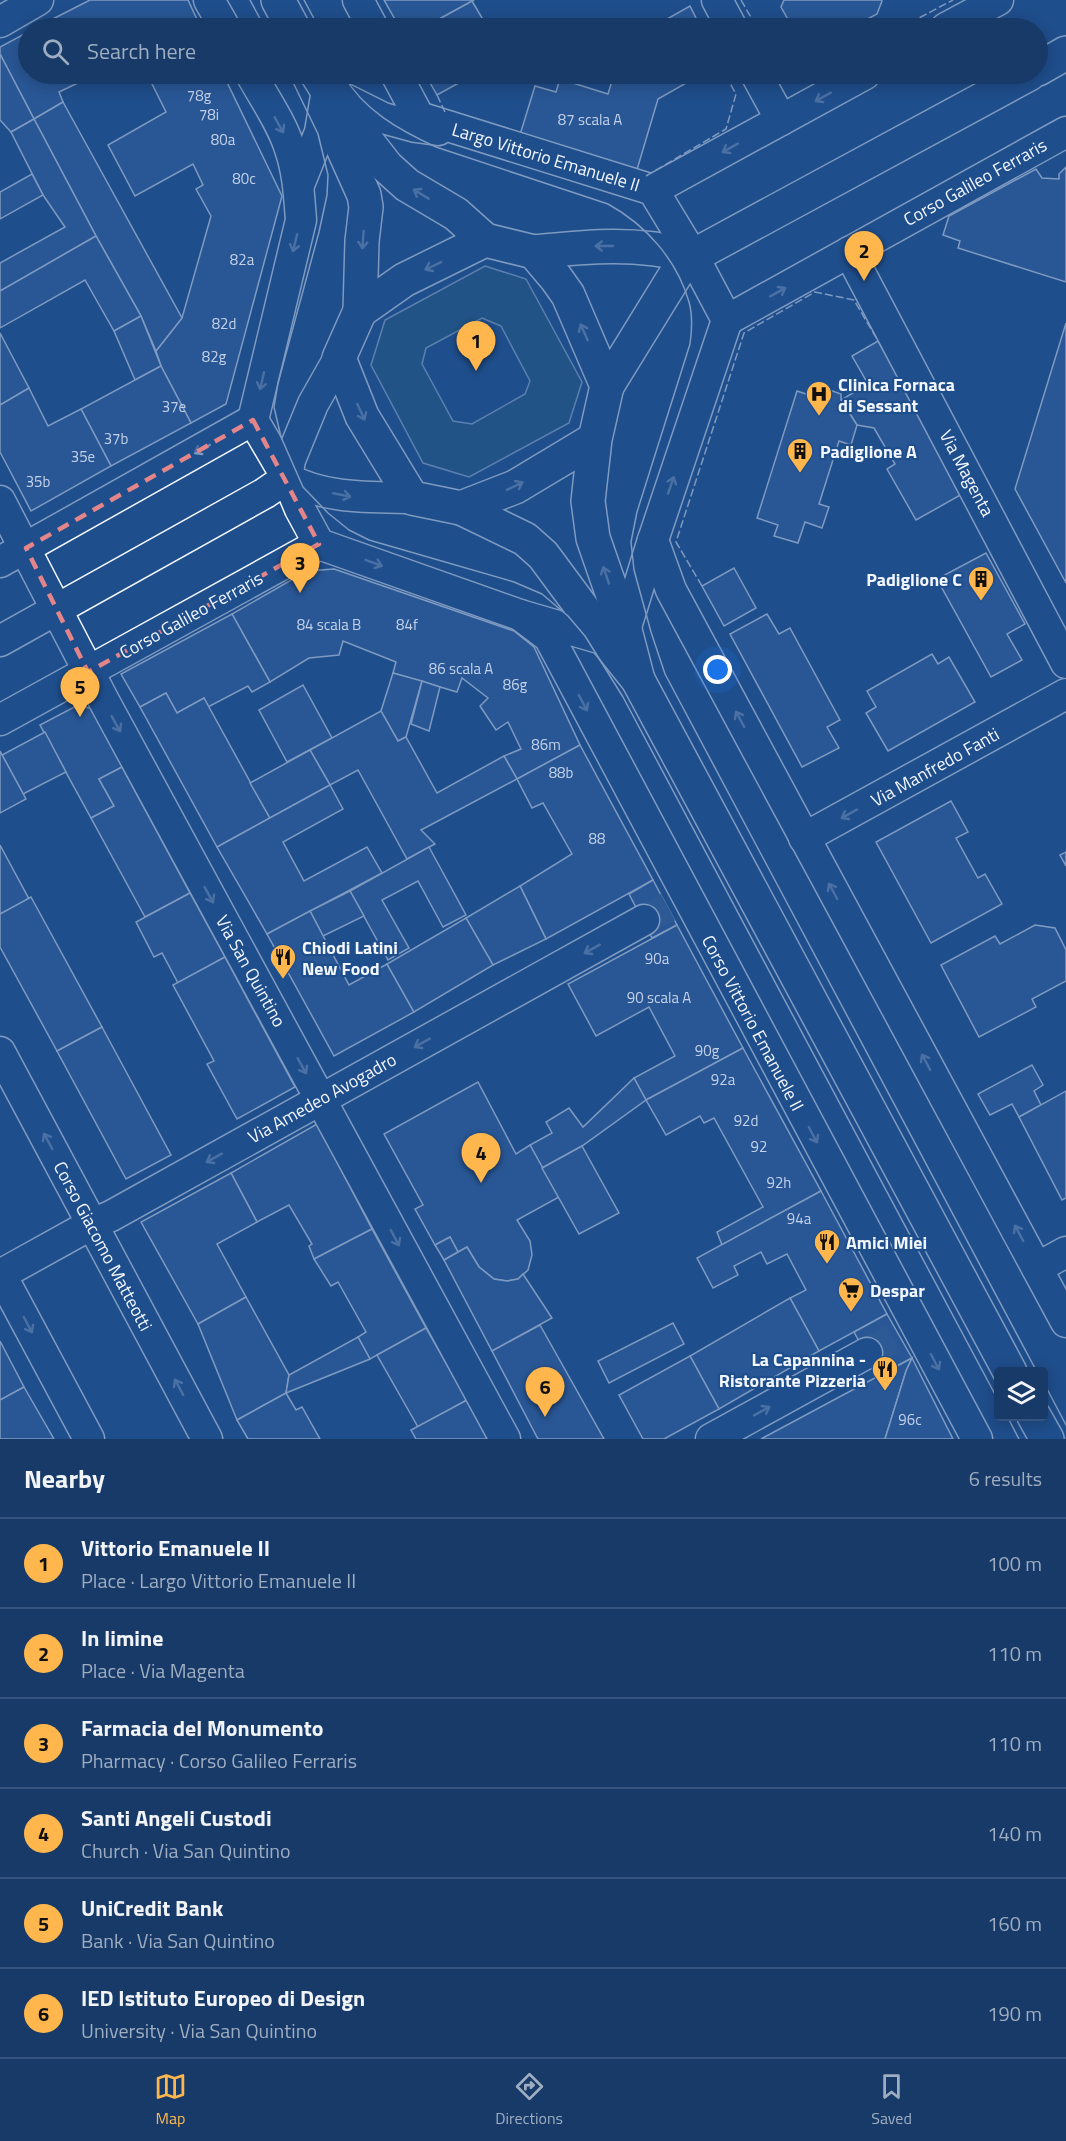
<!DOCTYPE html>
<meta charset="utf-8">
<style>
:root{--surface:#173a69;--page:#244571;--text:#f1f3f6;--muted:#9eadc0;--line:#36547d;--accent:#ffb74d}
body{margin:0;font-family:"Titillium Web",sans-serif;background:var(--page);color:var(--text)}
.controls{position:absolute;right:18px;bottom:18px;display:grid;overflow:hidden;border-radius:6px;box-shadow:0 3px 15px #0003}
.controls button{width:54px;height:54px;display:grid;place-items:center;padding:0;border:0;border-bottom:2px solid var(--line);background:var(--surface);color:var(--text);font:30px sans-serif}
.you{position:absolute;left:718px;top:670px;width:21px;height:21px;margin:-15px;border:4px solid #fff;border-radius:50%;background:#1a73e8;box-shadow:0 0 0 9px #1a73e833}
.badge{display:grid;place-items:center;width:39px;height:39px;border-radius:50%;background:var(--accent);color:#111;font-size:20px;font-weight:700}
.pin{position:absolute;translate:-50% -50px;filter:drop-shadow(0 2px 3px #0008)}
.pin::after{content:'';position:absolute;top:32px;width:21px;height:18px;background:inherit;clip-path:polygon(0 0,100% 0,50% 100%)}
.list{margin:0;padding:0;list-style:none}
h2{display:flex;justify-content:space-between;align-items:center;height:78px;margin:0;padding:0 24px;font-size:26px}
h2 small{font-size:20px;font-weight:400;color:var(--muted)}
.list li{display:grid;grid-template-columns:39px 1fr auto;gap:18px;align-items:center;box-sizing:border-box;height:90px;padding:0 24px;border-top:2px solid var(--line)}
.list b{display:block;font-size:22px;white-space:nowrap}
.list p{margin:0;font-size:20px;white-space:nowrap;color:var(--muted)}
.list em{font-size:20px;font-style:normal;color:var(--muted)}
.icon{flex:none;width:33px;height:33px;fill:none;stroke:currentColor;stroke-width:2;stroke-linecap:round;stroke-linejoin:round}
.map{position:relative;flex:none;width:1066px;height:1439px;overflow:hidden}
.search{position:absolute;background:var(--surface);box-shadow:0 3px 15px #0003;left:18px;right:18px;top:18px;height:66px;display:flex;align-items:center;gap:15px;box-sizing:border-box;padding:0 21px;border-radius:33px;color:var(--muted);font-size:22px}
.sheet{height:618px;background:var(--surface)}
nav{display:flex;justify-content:space-around;align-items:center;box-sizing:border-box;height:84px;border-top:2px solid var(--line);background:var(--surface);font-size:16px;color:var(--muted)}
nav a{display:grid;justify-items:center;gap:3px}
nav .on{color:var(--accent)}
.map>svg:first-child{display:block}
</style>
<div class="map">
<svg width="1066" height="1439" viewBox="0 0 1066 1439">
<rect width="100%" height="100%" fill="#1f4e8c"/>
<!-- green -->
<path fill="#245a82" stroke="#a8bbd7" stroke-width="1.5" fill-rule="evenodd" d="M485 266 526 279 582 382 569 423 469 477 423 463 371 365 385 320ZM482 318 501 326 530 381 525 394 472 424 453 421 422 364 426 348Z"/>
<!-- building -->
<g fill="#3563a3" stroke="#f2f6ff" stroke-width="1.5">
<path d="M90 0H188L201 28H35Z"/>
<path d="M384 0H474L423 28H400Z"/>
<path d="M784 0H881L882 1 877 14 851 28H805L804 26 790 23 781 7Z"/>
<path d="M472 1 488 28H423Z"/>
<path d="M690 6 701 28H651Z"/>
<path d="M28 32V74H97L59 92 63 102 34 119 0 54V47Z"/>
<path d="M0 54 34 119 11 132 0 120Z"/>
<path d="M147 74H223L282 196 226 404 191 423 161 366 156 351 182 318 211 216 196 189 203 185 193 164 135 196 108 145 166 112Z"/>
<path d="M425 74H475L437 95Z"/>
<path d="M614 74H702L658 99 636 173 519 138 535 86 556 92 560 79 608 94Z"/>
<path d="M63 102 182 318 156 351 141 316 96 236 34 119Z"/>
<path d="M34 119 96 236 0 291V263L65 227 43 195 11 132Z"/>
<path d="M1066 167V282L958 248 960 241 943 235 949 216 1036 169 1042 178 1059 179V174Z"/>
<path d="M32 174 43 195 0 219V192Z"/>
<path d="M96 236 141 316 114 331 85 280 0 328V291Z"/>
<path d="M141 316 161 366 135 380 114 331Z"/>
<path d="M1066 323V583L1015 489Z"/>
<path d="M0 333 29 388 0 405Z"/>
<path d="M878 341 964 493 916 520 887 469 895 464 874 428 857 425 841 400 868 384 852 356Z"/>
<path d="M161 366 191 423 111 466 81 409Z"/>
<path d="M818 386 841 394V400L857 425 851 445 839 441 819 504 829 507 822 528 805 522 798 543 774 536 778 525 757 518 797 391 815 397Z"/>
<path d="M29 388 48 426 81 409 111 466 31 511 0 452V405Z"/>
<path d="M986 553 1025 624 1007 634 1022 660 991 677 937 579Z"/>
<path d="M734 568 756 608 724 626 702 586Z"/>
<path d="M334 569 514 631 534 647 580 745 517 779 504 756 521 749 508 722 496 730 480 706 488 698 462 678 457 692 393 673 396 662 343 641 339 655 309 658 270 682 232 614 307 571Z"/>
<path d="M232 614 270 682 252 692 248 686 208 707 204 698 177 713 166 693 140 707 121 674Z"/>
<path d="M767 614 779 634 790 628 840 720 827 727 839 748 802 767 730 634Z"/>
<path d="M932 654 938 664 949 657 975 702 888 751 866 713 876 707 867 691Z"/>
<path d="M393 673 422 681 406 737 398 741 381 711Z"/>
<path d="M422 681 440 687 429 731 411 724Z"/>
<path d="M303 685 332 738 287 762 259 710Z"/>
<path d="M166 693 177 713 204 698 270 818 217 847 140 707Z"/>
<path d="M78 705 96 710 126 765 99 779 114 806 91 818 40 725Z"/>
<path d="M381 711 398 741 406 737 437 793 504 756 517 779 421 830 435 844 407 859 358 770 330 785 310 750Z"/>
<path d="M45 732 66 772 23 794 2 755Z"/>
<path d="M580 745 653 880 546 939 520 886 572 854 543 803 532 808 517 779Z"/>
<path d="M310 750 330 785 270 818 250 783Z"/>
<path d="M0 751 26 799 0 813Z"/>
<path d="M122 767 190 893 145 917 91 818 114 806 99 779Z"/>
<path d="M330 785 343 809 283 842 304 881 367 847 382 873 267 934 217 847Z"/>
<path d="M951 801 968 832 956 838 978 878 985 874 1002 904 931 943 876 842Z"/>
<path d="M0 845 29 899 0 914Z"/>
<path d="M429 847 466 915 443 927 418 881 382 900 409 948 388 960 350 891Z"/>
<path d="M1066 852V866L1060 855Z"/>
<path d="M653 880 677 925 652 938 629 894Z"/>
<path d="M520 886 546 939 493 965 466 918Z"/>
<path d="M350 891 364 916 323 936 310 911Z"/>
<path d="M190 893 225 957 178 983 162 953 154 957 136 922Z"/>
<path d="M31 897 102 1027 57 1051 0 947V914Z"/>
<path d="M310 911 349 985 387 964 414 1012 334 1056 267 934Z"/>
<path d="M466 918 493 965 414 1012 387 964Z"/>
<path d="M677 925 743 1048 646 1100 634 1078 675 1056 649 1007 596 1036 568 984Z"/>
<path d="M1035 925 1055 928 1066 950V981L1032 999 1036 1007 979 1037 941 965 995 936 1000 944Z"/>
<path d="M225 957 295 1087 237 1119 207 1064 214 1061 173 985Z"/>
<path d="M102 1027 171 1155 126 1179 57 1051Z"/>
<path d="M743 1048 821 1191 722 1245 717 1232 763 1207 714 1118 704 1123 700 1116 666 1135 646 1100Z"/>
<path d="M1032 1065 1043 1085 1034 1091 1041 1105 1019 1117 1012 1104 990 1115 978 1094Z"/>
<path d="M634 1078 646 1100 582 1146 542 1168 530 1145 552 1133 546 1122 569 1108 583 1127Z"/>
<path d="M478 1082 516 1154 530 1145 559 1197 517 1220 530 1241 532 1255 528 1270 518 1279 507 1281 494 1279 479 1267 467 1247 458 1252 450 1237 435 1245 415 1209 423 1205 384 1134Z"/>
<path d="M1066 1091V1198L1062 1200 1019 1117Z"/>
<path d="M317 1124 372 1229 314 1259 309 1246 312 1244 289 1205 257 1222 231 1173Z"/>
<path d="M582 1146 619 1213 579 1234 542 1168Z"/>
<path d="M231 1173 257 1222 217 1244 246 1297 198 1324 141 1222Z"/>
<path d="M821 1191 887 1314 819 1351 790 1298 806 1290 787 1254 767 1264 761 1252 734 1266 738 1275 713 1288 697 1258Z"/>
<path d="M372 1229 426 1328 370 1359 358 1337 366 1332 338 1282 331 1286 314 1259Z"/>
<path d="M450 1237 458 1252 444 1260 435 1245Z"/>
<path d="M467 1247 479 1267 494 1279 507 1281 518 1279 523 1274 552 1318 492 1351 444 1260Z"/>
<path d="M246 1297 289 1375 286 1393 237 1420 198 1324Z"/>
<path d="M790 1298 819 1351 719 1409 690 1356Z"/>
<path d="M887 1314 912 1358 878 1376 854 1332Z"/>
<path d="M673 1323 684 1344 609 1383 598 1361Z"/>
<path d="M540 1325 604 1439H538L492 1351Z"/>
<path d="M426 1328 467 1400 418 1427 377 1355Z"/>
<path d="M358 1337 370 1359 286 1393 289 1375Z"/>
<path d="M0 1341 24 1387 0 1400Z"/>
<path d="M690 1356 719 1409 664 1439H643L619 1395Z"/>
<path d="M912 1358 906 1371 885 1439H761Z"/>
<path d="M912 1358 953 1439H885L906 1371Z"/>
<path d="M24 1387 54 1439H0V1400Z"/>
<path d="M286 1393 296 1410 302 1407 320 1439H248L237 1420Z"/>
<path d="M467 1400 488 1439H416L411 1430Z"/>
</g>
<g fill="none" stroke-linecap="round" stroke-linejoin="round">
<!-- minor-tunnel -->
<g stroke="#3f679d" stroke-width="30" stroke-dasharray="30 15" stroke-linecap="butt">
<path d="M644 920 668 907"/>
<path d="M867 1353 900 1335"/>
</g>
<!-- minor casing -->
<g stroke="#f2f6ff" stroke-width="33">
<g id="minor">
<path d="M209 0 225 28"/>
<path d="M358 0 373 28"/>
<path d="M717 0 732 28"/>
<path d="M0 22 38 0"/>
<path d="M946 28 998 0"/>
<path d="M251 74C264 98 282 123 290 149 298 172 299 195 301 220L253 420 287 478 300 509 319 544 520 615 606 640"/>
<path d="M396 74 419 117 653 190 693 256 727 320 653 540 625 630"/>
<path d="M756 74 781 120"/>
<path d="M299 185 320 132 327 90 383 118 416 127 438 130"/>
<path d="M653 190 865 74"/>
<path d="M849 252 1066 663"/>
<path d="M727 320 1066 132"/>
<path d="M287 478C324 499 370 497 412 498"/>
<path d="M0 501 104 701 505 1439"/>
<path d="M653 540 671 590 1066 1322"/>
<path d="M0 562 253 420"/>
<path d="M520 615 549 637 977 1439"/>
<path d="M0 641 265 493 287 478 290 460 313 404 339 358"/>
<path d="M0 720 319 544"/>
<path d="M804 838 1066 694"/>
<path d="M0 1052 207 1439"/>
<path d="M1037 1268 1066 1252"/>
<path d="M0 1273 89 1439"/>
<path d="M0 1275 92 1224 111 1216 644 920"/>
<path d="M711 1439 867 1353"/>
</g>
</g>
<!-- major casing -->
<g stroke="#f2f6ff" stroke-width="36">
<g id="major">
<path d="M278 0 293 28"/>
<path d="M1038 69 1066 53"/>
<path d="M317 74 327 90 387 167 407 185 456 214 485 240"/>
<path d="M329 107 333 126 364 195 366 207 362 241 360 311"/>
<path d="M534 252C591 246 636 242 693 256"/>
<path d="M607 386 676 274 693 256 1029 74"/>
<path d="M595 439 515 487 461 508 412 498 362 416 339 358 360 311 404 280 485 240 534 252 556 278 568 295 607 386 595 439 588 501 593 538 625 630 638 680"/>
<path d="M461 508 525 539 543 555 606 640 638 680 1010 1372"/>
<path d="M1034 1416 1047 1439"/>
</g>
</g>
<!-- minor -->
<use href="#minor" stroke="#1f4e8c" stroke-width="30"/>
<!-- major -->
<use href="#major" stroke="#1f4e8c" stroke-width="33"/>
<!-- tram -->
<g stroke="#f2f6ff" stroke-width="1.5">
<path d="M250 0 265 28"/>
<path d="M304 0 319 28"/>
<path d="M289 74 318 134 328 175 327 195 319 232 278 383 274 407 281 437 303 487 328 513 349 530 369 540 514 582 542 594 568 616 585 636 623 697 998 1400"/>
<path d="M343 74C363 110 399 130 436 147L608 204C646 225 677 260 689 302 693 316 692 330 690 344L637 512 631 542 634 570 651 632 665 674 1037 1372"/>
<path d="M1044 1383 1066 1425"/>
<path d="M1007 1416 1019 1439"/>
</g>
<!-- fence -->
<g stroke="#f2f6ff" stroke-width="1.5" stroke-dasharray="8 3" stroke-linecap="butt">
<path d="M741 0 757 28"/>
<path d="M900 28 953 0"/>
<path d="M806 74 813 76 816 74"/>
<path d="M437 95 445 112"/>
<path d="M646 176 726 129 736 94 725 74"/>
<path d="M702 586 676 542 744 333 815 292 854 300 878 341"/>
</g>
</g>
<!-- one-way arrows -->
<defs><path id="oneway-shaft" d="M-6 0H5M1.5-3L5.5 0L1.5 3" fill="none" stroke-width="1.6" stroke-linecap="round" stroke-linejoin="round" transform="scale(1.5)"/></defs>
<g stroke="#7e9ac0">
<use href="#oneway-shaft" transform="translate(823 97) rotate(151)"/>
<use href="#oneway-shaft" transform="translate(279 125) rotate(61)"/>
<use href="#oneway-shaft" transform="translate(730 148) rotate(151)"/>
<use href="#oneway-shaft" transform="translate(421 194) rotate(-149)"/>
<use href="#oneway-shaft" transform="translate(363 240) rotate(94)"/>
<use href="#oneway-shaft" transform="translate(295 243) rotate(104)"/>
<use href="#oneway-shaft" transform="translate(604 246) rotate(-180)"/>
<use href="#oneway-shaft" transform="translate(433 266) rotate(154)"/>
<use href="#oneway-shaft" transform="translate(778 292) rotate(-29)"/>
<use href="#oneway-shaft" transform="translate(584 332) rotate(-114)"/>
<use href="#oneway-shaft" transform="translate(262 381) rotate(103)"/>
<use href="#oneway-shaft" transform="translate(361 412) rotate(65)"/>
<use href="#oneway-shaft" transform="translate(202 449) rotate(151)"/>
<use href="#oneway-shaft" transform="translate(671 485) rotate(-71)"/>
<use href="#oneway-shaft" transform="translate(515 486) rotate(-26)"/>
<use href="#oneway-shaft" transform="translate(342 495) rotate(11)"/>
<use href="#oneway-shaft" transform="translate(374 563) rotate(20)"/>
<use href="#oneway-shaft" transform="translate(606 575) rotate(-109)"/>
<use href="#oneway-shaft" transform="translate(583 703) rotate(62)"/>
<use href="#oneway-shaft" transform="translate(740 719) rotate(-118)"/>
<use href="#oneway-shaft" transform="translate(116 724) rotate(61)"/>
<use href="#oneway-shaft" transform="translate(849 814) rotate(151)"/>
<use href="#oneway-shaft" transform="translate(833 891) rotate(-118)"/>
<use href="#oneway-shaft" transform="translate(209 895) rotate(61)"/>
<use href="#oneway-shaft" transform="translate(592 949) rotate(151)"/>
<use href="#oneway-shaft" transform="translate(422 1043) rotate(151)"/>
<use href="#oneway-shaft" transform="translate(926 1062) rotate(-118)"/>
<use href="#oneway-shaft" transform="translate(302 1066) rotate(61)"/>
<use href="#oneway-shaft" transform="translate(813 1135) rotate(62)"/>
<use href="#oneway-shaft" transform="translate(48 1141) rotate(-118)"/>
<use href="#oneway-shaft" transform="translate(214 1158) rotate(151)"/>
<use href="#oneway-shaft" transform="translate(1019 1233) rotate(-118)"/>
<use href="#oneway-shaft" transform="translate(395 1238) rotate(62)"/>
<use href="#oneway-shaft" transform="translate(28 1325) rotate(62)"/>
<use href="#oneway-shaft" transform="translate(935 1362) rotate(62)"/>
<use href="#oneway-shaft" transform="translate(179 1387) rotate(-118)"/>
<use href="#oneway-shaft" transform="translate(762 1411) rotate(-29)"/>
</g>
<!-- marked area -->
<path d="M0 0H1066V1439H0ZM253 420 319 544 88 672 26 548Z" fill="#1f4e8c" fill-opacity=".55" fill-rule="evenodd"/>
<path fill="none" stroke="#e38589" stroke-width="4.5" stroke-dasharray="12 8" stroke-linejoin="round" d="M253 420 319 544 88 672 26 548Z"/>
<!-- icons -->
<defs>
<g id="hospital-pin" transform="scale(1.35)"><path d="M0 17L-7.5 6A9.5 9.5 0 1 1 7.5 6Z" fill="#ffb74d" stroke="#1f4e8c"/><path d="M-5-5h3v3.5h4V-5h3V5h-3V1.5h-4V5h-3Z" fill="#111"/></g>
<g id="building-pin" transform="scale(1.35)"><path d="M0 17L-7.5 6A9.5 9.5 0 1 1 7.5 6Z" fill="#ffb74d" stroke="#1f4e8c"/><path d="M-4-6H4V6H1V3H-1V6H-4ZM-2.5-4.3h1.7v1.8h-1.7ZM.8-4.3h1.7v1.8H.8ZM-2.5-1h1.7V.8h-1.7ZM.8-1h1.7V.8H.8Z" fill="#111"/></g>
<g id="restaurant-pin" transform="scale(1.35)"><path d="M0 17L-7.5 6A9.5 9.5 0 1 1 7.5 6Z" fill="#ffb74d" stroke="#1f4e8c"/><path d="M-5-6h1v4h1v-4h1v4h1v-4h1v5L-1.5 .5V6h-2V.5L-5-1ZM5-6V6H3V1.5H1.5Q1.5-4 5-6Z" fill="#111"/></g>
<g id="supermarket-pin" transform="scale(1.35)"><path d="M0 17L-7.5 6A9.5 9.5 0 1 1 7.5 6Z" fill="#ffb74d" stroke="#1f4e8c"/><path d="M-6-5.5h2.5l.6 2H6L4.5 2H-2.5L-4.4-4H-6ZM-1.5 3.2a1.3 1.3 0 1 0 .1 0ZM3 3.2a1.3 1.3 0 1 0 .1 0Z" fill="#111"/></g>
</defs>
<g fill-rule="evenodd">
<use href="#hospital-pin" x="819" y="394"/>
<use href="#building-pin" x="800" y="451"/>
<use href="#building-pin" x="981" y="579"/>
<use href="#restaurant-pin" x="283" y="957"/>
<use href="#restaurant-pin" x="827" y="1242"/>
<use href="#supermarket-pin" x="851" y="1290"/>
<use href="#restaurant-pin" x="885" y="1369"/>
</g>
<g text-anchor="middle" dominant-baseline="central" stroke-width="4.5" stroke-linejoin="round" paint-order="stroke">
<!-- number labels -->
<g font-size="15" fill="#c3d1e8">
<text x="199" y="95">78g</text>
<text x="209" y="114">78i</text>
<text x="590" y="119">87 scala A</text>
<text x="223" y="139">80a</text>
<text x="244" y="178">80c</text>
<text x="242" y="259">82a</text>
<text x="224" y="323">82d</text>
<text x="214" y="356">82g</text>
<text x="174" y="406">37e</text>
<text x="116" y="438">37b</text>
<text x="83" y="456">35e</text>
<text x="38" y="481">35b</text>
<text x="329" y="624">84 scala B</text>
<text x="407" y="624">84f</text>
<text x="461" y="668">86 scala A</text>
<text x="515" y="684">86g</text>
<text x="546" y="744">86m</text>
<text x="561" y="772">88b</text>
<text x="597" y="838">88</text>
<text x="657" y="958">90a</text>
<text x="659" y="997">90 scala A</text>
<text x="707" y="1050">90g</text>
<text x="723" y="1079">92a</text>
<text x="746" y="1120">92d</text>
<text x="759" y="1146">92</text>
<text x="779" y="1182">92h</text>
<text x="799" y="1218">94a</text>
<text x="910" y="1419">96c</text>
</g>
<!-- street labels -->
<g font-size="18" fill="#f2f6ff" stroke="#1f4e8c">
<text transform="translate(546 157) rotate(17)">Largo Vittorio Emanuele II</text>
<text transform="translate(975 182) rotate(-29)">Corso Galileo Ferraris</text>
<text transform="translate(967 473) rotate(62)">Via Magenta</text>
<text transform="translate(191 615) rotate(-29)">Corso Galileo Ferraris</text>
<text transform="translate(935 767) rotate(-29)">Via Manfredo Fanti</text>
<text transform="translate(251 971) rotate(61)">Via San Quintino</text>
<text transform="translate(753 1023) rotate(62)">Corso Vittorio Emanuele II</text>
<text transform="translate(322 1098) rotate(-29)">Via Amedeo Avogadro</text>
<text transform="translate(103 1246) rotate(62)">Corso Giacomo Matteotti</text>
</g>
<!-- poi labels -->
<g font-size="18" font-weight="bold" fill="#f2f6ff" stroke="#1f4e8c" text-anchor="start">
<text x="838" y="384">Clinica Fornaca<tspan x="838" dy="21">di Sessant</tspan></text>
<text x="820" y="451">Padiglione A</text>
<text x="962" y="579" text-anchor="end">Padiglione C</text>
<text x="302" y="947">Chiodi Latini<tspan x="302" dy="21">New Food</tspan></text>
<text x="846" y="1242">Amici Miei</text>
<text x="870" y="1290">Despar</text>
<text x="866" y="1359" text-anchor="end">La Capannina -<tspan x="866" dy="21">Ristorante Pizzeria</tspan></text>
</g>
</g>
</svg>
<div class="controls">
<button><svg class="icon" aria-label="layers" viewBox="0 0 24 24"><path d="M12 4l9 5-9 5-9-5zM3 14l9 5 9-5"/></svg></button>
</div>
<div class="you"></div>
<div class="pin badge" style="left:476px;top:371px">1</div>
<div class="pin badge" style="left:864px;top:281px">2</div>
<div class="pin badge" style="left:300px;top:593px">3</div>
<div class="pin badge" style="left:481px;top:1183px">4</div>
<div class="pin badge" style="left:80px;top:717px">5</div>
<div class="pin badge" style="left:545px;top:1417px">6</div>
<div class="search"><svg class="icon" aria-label="search" viewBox="0 0 24 24"><circle cx="10" cy="10" r="6"/><path d="M15 15l6 6"/></svg>Search here</div>
</div>
<section class="sheet">
<h2>Nearby<small>6 results</small></h2>
<ul class="list">
<li><span class="badge">1</span><div><b>Vittorio Emanuele II</b><p>Place · Largo Vittorio Emanuele II</p></div><em>100 m</em></li>
<li><span class="badge">2</span><div><b>In limine</b><p>Place · Via Magenta</p></div><em>110 m</em></li>
<li><span class="badge">3</span><div><b>Farmacia del Monumento</b><p>Pharmacy · Corso Galileo Ferraris</p></div><em>110 m</em></li>
<li><span class="badge">4</span><div><b>Santi Angeli Custodi</b><p>Church · Via San Quintino</p></div><em>140 m</em></li>
<li><span class="badge">5</span><div><b>UniCredit Bank</b><p>Bank · Via San Quintino</p></div><em>160 m</em></li>
<li><span class="badge">6</span><div><b>IED Istituto Europeo di Design</b><p>University · Via San Quintino</p></div><em>190 m</em></li>
</ul>
</section>
<nav>
<a class="on"><svg class="icon" aria-label="map" viewBox="0 0 24 24"><path d="M3 6l6-2 6 2 6-2v14l-6 2-6-2-6 2zM9 4v14M15 6v14"/></svg>Map</a>
<a><svg class="icon" aria-label="directions" viewBox="0 0 24 24"><path d="M12 3l9 9-9 9-9-9zM9 14v-3h6M13 9l2 2-2 2"/></svg>Directions</a>
<a><svg class="icon" aria-label="saved" viewBox="0 0 24 24"><path d="M7 4h10v16l-5-4-5 4z"/></svg>Saved</a>
</nav>
